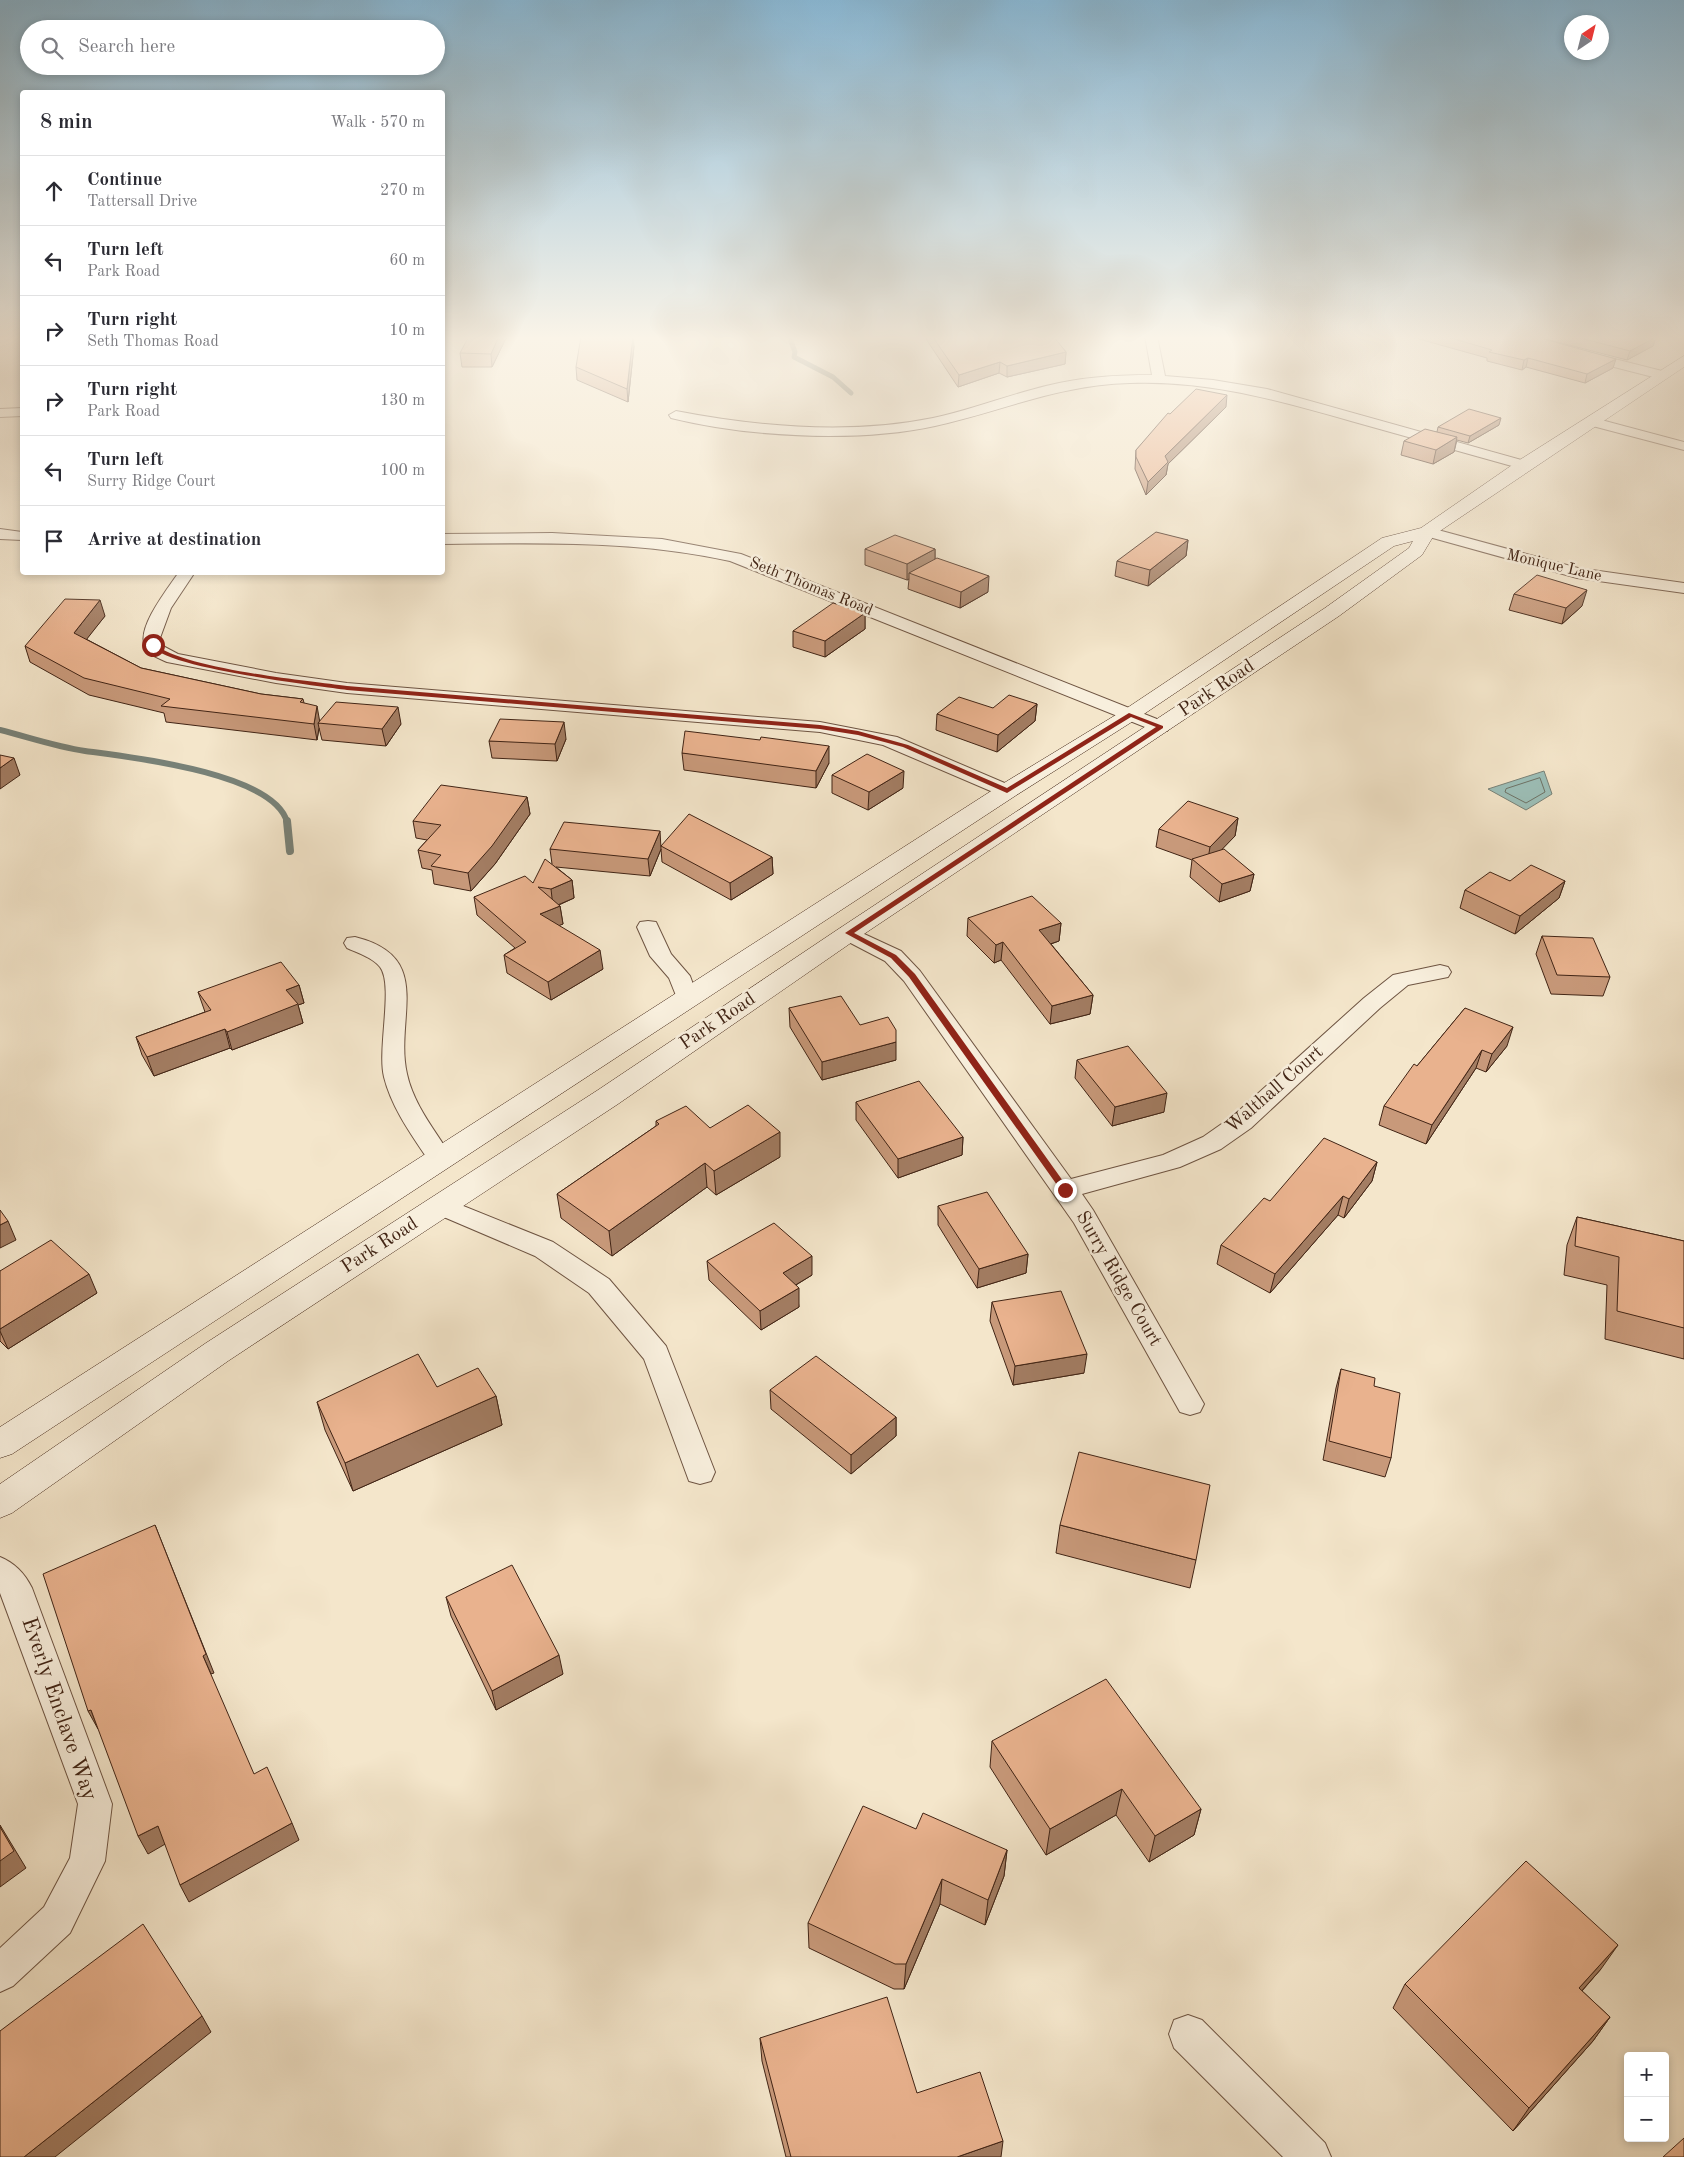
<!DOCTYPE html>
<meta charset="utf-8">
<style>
:root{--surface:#fff;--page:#f2f2f3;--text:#2b2b33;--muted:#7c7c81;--line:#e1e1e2}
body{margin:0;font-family:"Old Standard TT",serif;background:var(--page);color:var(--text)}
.controls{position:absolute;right:15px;bottom:15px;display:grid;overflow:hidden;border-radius:5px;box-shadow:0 2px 8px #0003}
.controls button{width:45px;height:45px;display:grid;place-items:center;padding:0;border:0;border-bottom:1px solid var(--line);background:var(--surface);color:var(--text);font:25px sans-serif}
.compass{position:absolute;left:1564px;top:15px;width:45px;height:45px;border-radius:50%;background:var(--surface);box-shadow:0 2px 8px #0003;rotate:35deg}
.stop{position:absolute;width:15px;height:15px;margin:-11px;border:4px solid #8f2418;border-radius:50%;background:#fff}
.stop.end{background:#8f2418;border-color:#fff;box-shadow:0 1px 5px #0008}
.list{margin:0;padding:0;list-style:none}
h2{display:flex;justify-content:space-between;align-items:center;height:65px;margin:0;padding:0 20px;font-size:21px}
h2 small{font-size:16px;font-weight:400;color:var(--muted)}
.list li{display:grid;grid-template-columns:32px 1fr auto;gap:15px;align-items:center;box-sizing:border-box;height:70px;padding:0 20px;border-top:1px solid var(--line)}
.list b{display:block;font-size:19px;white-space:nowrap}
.list p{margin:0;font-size:16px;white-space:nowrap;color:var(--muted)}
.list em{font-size:16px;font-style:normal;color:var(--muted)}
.icon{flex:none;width:28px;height:28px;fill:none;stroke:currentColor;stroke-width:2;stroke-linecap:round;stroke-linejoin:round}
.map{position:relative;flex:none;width:1684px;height:2157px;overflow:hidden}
.search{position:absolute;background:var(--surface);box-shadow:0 2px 8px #0003;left:20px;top:20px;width:425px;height:55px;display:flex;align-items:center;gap:12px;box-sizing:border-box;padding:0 18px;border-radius:28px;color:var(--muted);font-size:19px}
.panel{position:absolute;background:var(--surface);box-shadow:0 2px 8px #0003;left:20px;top:90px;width:425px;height:485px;border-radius:5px}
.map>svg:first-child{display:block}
</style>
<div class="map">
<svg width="1684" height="2157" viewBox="0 0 1684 2157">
<rect width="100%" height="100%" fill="#f4e6cb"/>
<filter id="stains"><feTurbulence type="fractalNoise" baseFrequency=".004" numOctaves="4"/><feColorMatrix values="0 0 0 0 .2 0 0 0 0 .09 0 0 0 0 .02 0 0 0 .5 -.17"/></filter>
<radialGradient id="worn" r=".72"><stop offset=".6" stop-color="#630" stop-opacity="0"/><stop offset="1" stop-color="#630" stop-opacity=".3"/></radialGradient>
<!-- water -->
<path fill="#9cbfb8" stroke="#788177" d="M1544 771 1552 794 1526 810 1488 789Z"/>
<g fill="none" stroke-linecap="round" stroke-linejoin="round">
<!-- shore -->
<path stroke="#6e7266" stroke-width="1" d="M1540 778 1545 792 1526 803 1505 792 1506 789Z"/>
<!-- stream-far2 -->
<path stroke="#788177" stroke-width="5" d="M789 336 795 352 794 357 833 377 851 393"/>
<!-- stream-far1 -->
<path stroke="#788177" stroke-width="6" d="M0 730C28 737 57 747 85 751 130 757 274 773 287 822"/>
<!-- stream -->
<path stroke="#788177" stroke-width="8" d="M287 821 290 851"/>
<!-- street casing -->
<g stroke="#6e5442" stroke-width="2">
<g id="street">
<path d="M1145 336H1157L1165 376 1213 380 1267 389 1529 462 1531 465 1529 468H1519C1463 452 1407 437 1351 421 1278 400 1206 380 1130 383 1057 385 1003 411 935 426 857 443 748 437 671 418L669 415 676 411C759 427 850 435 933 418 972 410 1008 395 1046 386 1081 377 1117 375 1152 375Z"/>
<path d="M1583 351 1666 372 1667 375 1661 379 1579 358 1577 355Z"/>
<path d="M22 408V416L0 417V409Z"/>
<path d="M1590 417 1684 442V450L1585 424 1583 421Z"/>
<path d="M1427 527 1578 568 1684 583V593L1577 578 1422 535 1419 532Z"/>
<path d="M0 529 22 532V540L0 539Z"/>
<path d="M552 533 662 539 741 554 1167 723 1170 727 1167 731H1155L730 561C635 540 539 543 442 544V534Z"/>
<path d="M179 572H195L171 608 160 638 163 646 178 654 276 673 347 683 820 722 897 737 1014 787 1017 791 1014 795H1000L883 745 820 732 347 693 276 683 167 662C158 658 149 655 145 646 136 628 169 587 179 572Z"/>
<path d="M648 921 656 922 671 954 690 976 698 998 695 1003 687 1005 679 1003 669 978 650 956 637 927 640 922Z"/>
<path d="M849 927 901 951 920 971 1071 1179 1163 1155 1203 1137 1233 1116 1364 998 1393 975 1440 965 1448 967 1451 972 1448 977 1408 985 1380 1008 1251 1128 1221 1149 1180 1167 1082 1194 1093 1210 1204 1404 1200 1412 1190 1415 1180 1412 1074 1223 904 981 885 961 841 938 838 933 841 928Z"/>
<path d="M355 937C436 957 394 1018 407 1074 414 1106 436 1131 452 1158L449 1164 440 1167 431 1164C413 1137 392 1109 384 1077 377 1049 394 985 380 967 373 958 358 953 347 948L344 943 347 938Z"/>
<path d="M441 1197 553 1242 609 1279 666 1346 715 1472 711 1481 700 1484 689 1481 644 1359 589 1293 535 1256 432 1212 428 1206 432 1200Z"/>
<path d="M0 1557C15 1563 25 1574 32 1588L112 1804 105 1861 70 1933 13 1986 0 1992V1948L44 1907 70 1858 78 1804 0 1593Z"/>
<path d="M1188 2015 1202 2020 1325 2143 1331 2157H1283L1174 2048 1169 2034 1174 2020Z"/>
</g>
</g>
<!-- secondary casing -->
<g stroke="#412415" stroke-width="1">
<path id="secondary" d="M1684 356V367L1434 535 1422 555 1339 616 858 938 618 1104 228 1361 12 1513 0 1518V1484L206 1343 598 1090 840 928 1325 608 1409 548 1413 541 1394 546 1138 718 1015 796 12 1454 0 1458V1427L999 786 1124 710 1382 538 1421 528 1518 461Z"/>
</g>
<!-- street -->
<use href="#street" fill="#f8efdd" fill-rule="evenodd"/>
<!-- secondary -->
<use href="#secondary" fill="#f8efdd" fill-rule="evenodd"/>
</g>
<!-- wall -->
<g fill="#c8997a" stroke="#412415">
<path d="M507 336 492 367H462L460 353Z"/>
<path d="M924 336H1053L1066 352 1065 364 1007 377 999 373 958 387Z"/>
<path d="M1408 336H1533L1613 368 1585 383 1526 367 1522 370 1487 361V358Z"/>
<path d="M1534 336H1653L1656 337 1653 346 1627 360Z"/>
<path d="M634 346 628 402 577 380 576 367Z"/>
<path d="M1226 407 1168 464 1166 475 1146 495 1135 469 1136 450 1170 414Z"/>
<path d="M1499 425 1468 443 1457 440 1454 452 1433 464 1401 455 1404 441 1437 432 1438 427Z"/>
<path d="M1188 540 1186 556 1148 586 1115 576 1117 561Z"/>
<path d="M865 549H935V559L988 592 960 608 908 589 909 579 907 580 865 565Z"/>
<path d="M1514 594 1582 606 1562 624 1509 610Z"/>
<path d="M865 613V629L825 657 793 647V631Z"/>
<path d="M105 616 86 639 141 668 261 694 303 699 304 703 320 721 401 724 386 746 322 740 319 728 317 740 166 722 164 713 89 695 30 662 25 646Z"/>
<path d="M1037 704 1035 721 997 752 936 730 937 714Z"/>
<path d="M566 739 557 761 492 758 489 741Z"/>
<path d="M682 753 829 763 816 788 684 770Z"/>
<path d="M832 775 903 788 868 810 832 793Z"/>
<path d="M527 797 530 814 495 864 471 891 434 884 432 870 422 868 418 850 427 840 416 838 413 821Z"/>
<path d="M1238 818 1235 836 1221 850 1254 874 1250 891 1219 902 1190 877 1192 860 1156 847 1159 829Z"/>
<path d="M661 846 772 857 773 874 731 900 662 862 661 849 650 876 556 867 572 880 574 898 559 905 560 906 563 924 559 925 603 969 551 1000 507 973 504 955 515 948 477 915 474 897 533 883 552 864 550 849Z"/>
<path d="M1510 881H1565L1559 898 1515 934 1460 908 1465 890Z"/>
<path d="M968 918 1061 923 1059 941 1051 944 1093 995 1090 1014 1050 1024 1001 960 994 963 967 936Z"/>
<path d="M1542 936 1610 977 1603 996 1551 994 1536 954Z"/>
<path d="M299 985 304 1003 298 1005 303 1023 232 1050 230 1048 154 1076 142 1055 136 1037 205 1012 198 992Z"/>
<path d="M789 1008 860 1025 896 1060 822 1080 790 1027Z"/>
<path d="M1465 1008 1507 1046 1486 1072 1476 1068 1426 1144 1379 1125 1384 1106Z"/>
<path d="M1077 1060 1164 1112 1112 1126 1075 1078Z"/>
<path d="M856 1102 963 1137 962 1155 898 1178 856 1120Z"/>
<path d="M656 1121 710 1128 780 1157 716 1195 707 1187 612 1256 561 1218 557 1194 656 1126Z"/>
<path d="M1377 1162 1372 1181 1344 1218 1338 1215 1270 1293 1217 1264 1221 1245 1270 1201Z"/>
<path d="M938 1206 1028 1254 1026 1273 977 1288 938 1225Z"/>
<path d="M1577 1217 1684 1241V1359L1605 1339 1607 1285 1564 1275 1567 1245Z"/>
<path d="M707 1261 812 1275 796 1285 799 1307 761 1330 709 1280Z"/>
<path d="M0 1271 97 1293 8 1349 0 1341Z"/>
<path d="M992 1302 1084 1373 1013 1385 990 1321Z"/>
<path d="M1341 1369 1374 1386 1391 1458 1385 1477 1323 1460 1336 1388Z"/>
<path d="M437 1387 496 1396 502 1425 353 1491 325 1430 317 1402Z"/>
<path d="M770 1390 896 1417V1436L851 1474 771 1409Z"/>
<path d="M1060 1525 1196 1560 1190 1588 1056 1553Z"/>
<path d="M446 1597 563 1674 496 1710 451 1616Z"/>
<path d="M992 1741 1201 1809 1194 1835 1149 1862 1116 1815 1046 1855 990 1767Z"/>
<path d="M916 1829 1007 1850 1004 1876 985 1925 940 1904 904 1989H894L809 1948 808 1923Z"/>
<path d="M1601 1969 1582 1991 1610 2017 1593 2041 1513 2131 1393 2008 1405 1984Z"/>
<path d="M760 2038 917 2093 1001 2157H786L762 2061Z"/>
</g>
<!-- shaded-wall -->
<g fill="#a37d63" stroke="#412415">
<path d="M499 336H507L492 367 491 354Z"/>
<path d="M633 336 634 346 628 402 627 389Z"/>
<path d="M1656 337 1653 346 1627 360 1630 351Z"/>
<path d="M1066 352 1065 364 1007 377V366Z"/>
<path d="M1528 358 1526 367 1522 370 1524 360Z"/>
<path d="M1616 359 1613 368 1585 383 1587 374Z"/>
<path d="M1000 362 999 373 958 387 959 375Z"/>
<path d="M1227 395 1226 407 1168 464 1166 475 1146 495 1148 482 1165 456Z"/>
<path d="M1501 418 1499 425 1468 443 1470 436Z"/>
<path d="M1457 437 1454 452 1433 464 1436 450Z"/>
<path d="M1188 540 1186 556 1148 586 1150 570Z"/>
<path d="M935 549V564L909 573V579L907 580V564Z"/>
<path d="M989 576 988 592 960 608 961 592Z"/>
<path d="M1587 590 1582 606 1562 624 1566 608Z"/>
<path d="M100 600 105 616 79 649 74 633Z"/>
<path d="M865 613V629L825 657V641Z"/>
<path d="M1037 704 1035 721 997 752 998 735Z"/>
<path d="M317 706 320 723H318L319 728 317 740 314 724Z"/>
<path d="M398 707 401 724 386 746 382 729Z"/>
<path d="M564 722 566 739 557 761 555 744Z"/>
<path d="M829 746V763L816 788V771Z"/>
<path d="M14 758 20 775 0 789V768Z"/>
<path d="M904 771 903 788 868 810 869 792Z"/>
<path d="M527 797 530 814 495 864 471 891 468 873Z"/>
<path d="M1238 818 1235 836 1207 865 1210 847Z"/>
<path d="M660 831 661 849 650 876 648 859Z"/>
<path d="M772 857 773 874 731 900 730 883Z"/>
<path d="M1254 874 1250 891 1219 902 1222 884Z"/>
<path d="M572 880 574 898 553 907 551 889Z"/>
<path d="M1565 881 1559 898 1515 934 1520 916Z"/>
<path d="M560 906 563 924 543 932 540 914Z"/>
<path d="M1061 923 1059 941 1038 948 1039 930Z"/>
<path d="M1003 942 1001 960 994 963 996 945Z"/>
<path d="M600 950 603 969 551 1000 548 982Z"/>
<path d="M299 985 304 1003 298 1005 303 1023 232 1050 227 1032 286 990Z"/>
<path d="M1093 995 1090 1014 1050 1024 1052 1006Z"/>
<path d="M1513 1027 1507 1046 1486 1072 1492 1054Z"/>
<path d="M225 1029 230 1048 154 1076 147 1057Z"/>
<path d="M896 1042V1060L822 1080V1062Z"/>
<path d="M1482 1050 1476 1068 1426 1144 1432 1125Z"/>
<path d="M1167 1093 1164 1112 1112 1126 1115 1107Z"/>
<path d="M780 1132V1157L716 1195 714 1171Z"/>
<path d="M963 1137 962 1155 898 1178V1159Z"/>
<path d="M1377 1162 1372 1181 1344 1218 1349 1199Z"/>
<path d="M705 1163 707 1187 612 1256 609 1231Z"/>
<path d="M1343 1196 1338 1215 1270 1293 1275 1274Z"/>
<path d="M8 1221 16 1240 0 1248V1225Z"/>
<path d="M1028 1254 1026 1273 977 1288 979 1269Z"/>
<path d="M812 1256V1275L784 1292 783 1273Z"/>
<path d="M89 1274 97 1293 8 1349 0 1331V1329Z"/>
<path d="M799 1288V1307L761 1330 760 1311Z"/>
<path d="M1087 1354 1084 1373 1013 1385 1015 1366Z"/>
<path d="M496 1396 502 1425 353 1491 345 1463Z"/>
<path d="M896 1417V1436L851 1474V1455Z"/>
<path d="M155 1525 214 1673 211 1674 203 1656Z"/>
<path d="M559 1655 563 1674 496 1710 492 1691Z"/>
<path d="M91 1710 98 1729 88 1711Z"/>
<path d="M1122 1789 1116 1815 1046 1855 1050 1829Z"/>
<path d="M1201 1809 1194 1835 1149 1862 1155 1836Z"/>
<path d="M292 1823 299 1840 189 1902 180 1885Z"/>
<path d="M0 1825 26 1868 0 1887Z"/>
<path d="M158 1826 167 1843 148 1854 138 1836Z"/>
<path d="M1007 1850 1004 1876 985 1925 988 1900Z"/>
<path d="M942 1879 940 1904 904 1989 906 1964Z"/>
<path d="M1618 1945 1601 1969 1563 2012 1579 1988Z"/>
<path d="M202 2016 211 2032 55 2157H24Z"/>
<path d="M1610 2017 1593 2041 1513 2131 1529 2108Z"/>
<path d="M1003 2141 1001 2157H957Z"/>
</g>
<!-- building -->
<g fill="#e9b28e" stroke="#412415">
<path d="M469 336H499L491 354 460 353Z"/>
<path d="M581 336H633L627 389 576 367Z"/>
<path d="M932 336H1053L1066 352 1007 366 1000 362 959 375Z"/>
<path d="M1444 336H1533L1616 359 1587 374 1528 358 1524 360 1489 352 1492 350Z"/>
<path d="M1573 336H1653L1656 337 1630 351Z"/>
<path d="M1196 389 1227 395 1165 456 1168 462 1148 482 1136 457V450L1168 413 1170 414Z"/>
<path d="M1469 409 1501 418 1470 436 1438 427Z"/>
<path d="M1425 429 1457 437 1436 450 1404 441Z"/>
<path d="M1156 532 1188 540 1150 570 1117 561Z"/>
<path d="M895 535 935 549 907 564 865 549Z"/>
<path d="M937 558 989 576 961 592 909 573Z"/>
<path d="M1537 575 1587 590 1566 608 1514 594Z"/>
<path d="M65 599 100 600 74 633 141 668 261 694 303 699 300 702 317 706 314 724 161 706 170 699 84 678 25 646Z"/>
<path d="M833 603 865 613 825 641 793 631Z"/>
<path d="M1009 695 1037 704 998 735 937 714 959 697 993 708Z"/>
<path d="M336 702 398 707 382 729 318 723Z"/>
<path d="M500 719 564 722 555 744 489 741Z"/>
<path d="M685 731 760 740 761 737 829 746 816 771 682 753Z"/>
<path d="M867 754 904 771 869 792 832 775Z"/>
<path d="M0 755 14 758 0 768Z"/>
<path d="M441 785 527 797 492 846 468 873 431 866 441 855 418 850 441 825 413 821Z"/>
<path d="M1188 801 1238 818 1210 847 1159 829Z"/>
<path d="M689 814 772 857 730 883 661 846Z"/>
<path d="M564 822 660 831 648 859 550 849Z"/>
<path d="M1224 849 1254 874 1222 884 1192 859Z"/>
<path d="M545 859 572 880 551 889 538 887 560 906 540 914 600 950 548 982 504 955 526 942 474 897 525 876 533 883Z"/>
<path d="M1531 865 1565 881 1520 916 1465 890 1490 872 1510 881Z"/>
<path d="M1032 896 1061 923 1039 930 1093 995 1052 1006 1003 942 996 945 968 918Z"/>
<path d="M1542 936 1593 938 1610 977 1557 975Z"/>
<path d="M281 962 299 985 286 990 298 1004 227 1032 225 1029 147 1057 136 1037 211 1010 198 992Z"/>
<path d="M841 996 860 1025 888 1017 896 1030V1042L822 1062 789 1008Z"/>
<path d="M1465 1008 1513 1027 1492 1054 1482 1050 1432 1125 1384 1106 1414 1064 1417 1066Z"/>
<path d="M1128 1046 1167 1093 1115 1107 1077 1060Z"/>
<path d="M919 1081 963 1137 898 1159 856 1102Z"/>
<path d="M748 1105 780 1132 714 1171 705 1163 609 1231 557 1194 659 1124 656 1121 686 1106 710 1128Z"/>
<path d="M1324 1138 1377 1162 1349 1199 1343 1196 1275 1274 1221 1245 1264 1198 1270 1201Z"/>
<path d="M987 1192 1028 1254 979 1269 938 1206Z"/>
<path d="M0 1210 8 1221 0 1225Z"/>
<path d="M1577 1217 1684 1241V1328L1617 1311 1619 1257 1575 1246Z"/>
<path d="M774 1223 812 1256 783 1273 799 1288 760 1311 707 1261Z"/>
<path d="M51 1240 89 1274 0 1329V1271Z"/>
<path d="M1061 1291 1087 1354 1015 1366 992 1302Z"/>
<path d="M418 1354 437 1387 478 1368 496 1396 345 1463 317 1402Z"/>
<path d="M816 1356 896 1417 851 1455 770 1390Z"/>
<path d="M1341 1369 1375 1378 1374 1386 1400 1393 1391 1458 1329 1441Z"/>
<path d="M1079 1452 1210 1485 1196 1560 1060 1525Z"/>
<path d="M155 1525 206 1654 203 1656 254 1774 267 1767 292 1823 180 1885 158 1826 138 1836 91 1710 88 1711 43 1574Z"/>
<path d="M512 1565 559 1655 492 1691 446 1597Z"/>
<path d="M1106 1679 1201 1809 1155 1836 1122 1789 1050 1829 992 1741Z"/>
<path d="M863 1806 916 1829 923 1813 1007 1850 988 1900 942 1879 906 1964H895L808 1923Z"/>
<path d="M0 1827 14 1851 0 1861Z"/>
<path d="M1526 1861 1618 1945 1579 1988 1610 2017 1529 2108 1405 1984Z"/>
<path d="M143 1924 202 2016 24 2157H0V2031Z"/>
<path d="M887 1997 917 2093 980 2072 1003 2141 957 2157H791L760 2038Z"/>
<path d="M1684 2138V2157H1663Z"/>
</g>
<!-- sky -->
<linearGradient id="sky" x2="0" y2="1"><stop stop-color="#89b8d5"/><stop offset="0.53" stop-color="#faf4e8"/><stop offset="1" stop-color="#faf4e8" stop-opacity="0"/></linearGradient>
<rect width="1684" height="638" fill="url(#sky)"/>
<!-- route -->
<path fill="#8f2418" d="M151 644H155C180 668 307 681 347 686L820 725 858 731 908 745 1007 788 1129 713 1163 726V728L854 933 896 955 915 974 1068 1188V1192H1062L909 977 891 958 845 933 1156 727 1131 717 1007 793 903 747 858 735 820 729 347 690C319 686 156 667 151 644Z"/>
<g text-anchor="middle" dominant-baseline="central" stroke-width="5" stroke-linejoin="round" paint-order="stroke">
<!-- far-street labels -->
<g font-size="16" fill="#412415" stroke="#f8efdd">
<text transform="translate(1554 566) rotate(13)">Monique Lane</text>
<text transform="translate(811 587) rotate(22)">Seth Thomas Road</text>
</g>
<!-- street labels -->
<g font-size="19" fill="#412415" stroke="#f8efdd">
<text transform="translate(1217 689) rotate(-34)">Park Road</text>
<text transform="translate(718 1022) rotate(-34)">Park Road</text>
<text transform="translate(1275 1090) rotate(-41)">Walthall Court</text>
<text transform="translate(380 1246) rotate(-33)">Park Road</text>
<text transform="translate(1118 1279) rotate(60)">Surry Ridge Court</text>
</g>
<!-- near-street labels -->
<g font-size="22" fill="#412415" stroke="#f8efdd">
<text transform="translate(59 1709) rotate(71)">Everly Enclave Way</text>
</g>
</g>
<rect width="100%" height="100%" filter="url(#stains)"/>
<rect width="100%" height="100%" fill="url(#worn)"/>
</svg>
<div class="controls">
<button>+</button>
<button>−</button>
</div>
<svg class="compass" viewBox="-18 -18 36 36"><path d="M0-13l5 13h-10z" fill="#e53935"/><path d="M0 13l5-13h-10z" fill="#7c7c81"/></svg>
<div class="stop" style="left:153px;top:645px"></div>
<div class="stop end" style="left:1065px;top:1190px"></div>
<div class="search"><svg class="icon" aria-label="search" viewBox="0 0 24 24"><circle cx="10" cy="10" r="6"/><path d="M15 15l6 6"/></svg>Search here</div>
<section class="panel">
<h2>8 min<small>Walk · 570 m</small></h2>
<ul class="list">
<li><svg class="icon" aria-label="ahead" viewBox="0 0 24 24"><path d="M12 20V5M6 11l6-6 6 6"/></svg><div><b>Continue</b><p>Tattersall Drive</p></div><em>270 m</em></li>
<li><svg class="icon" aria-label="left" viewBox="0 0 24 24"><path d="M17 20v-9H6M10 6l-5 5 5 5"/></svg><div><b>Turn left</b><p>Park Road</p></div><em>60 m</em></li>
<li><svg class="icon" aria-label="right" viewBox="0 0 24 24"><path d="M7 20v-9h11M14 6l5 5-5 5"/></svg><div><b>Turn right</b><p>Seth Thomas Road</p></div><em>10 m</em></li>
<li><svg class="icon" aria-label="right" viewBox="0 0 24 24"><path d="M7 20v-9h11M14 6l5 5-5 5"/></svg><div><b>Turn right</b><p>Park Road</p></div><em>130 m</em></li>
<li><svg class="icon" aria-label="left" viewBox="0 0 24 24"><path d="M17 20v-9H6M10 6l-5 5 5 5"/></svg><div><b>Turn left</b><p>Surry Ridge Court</p></div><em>100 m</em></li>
<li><svg class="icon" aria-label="arrive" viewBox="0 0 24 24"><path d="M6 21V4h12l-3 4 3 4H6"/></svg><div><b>Arrive at destination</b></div></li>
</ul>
</section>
</div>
